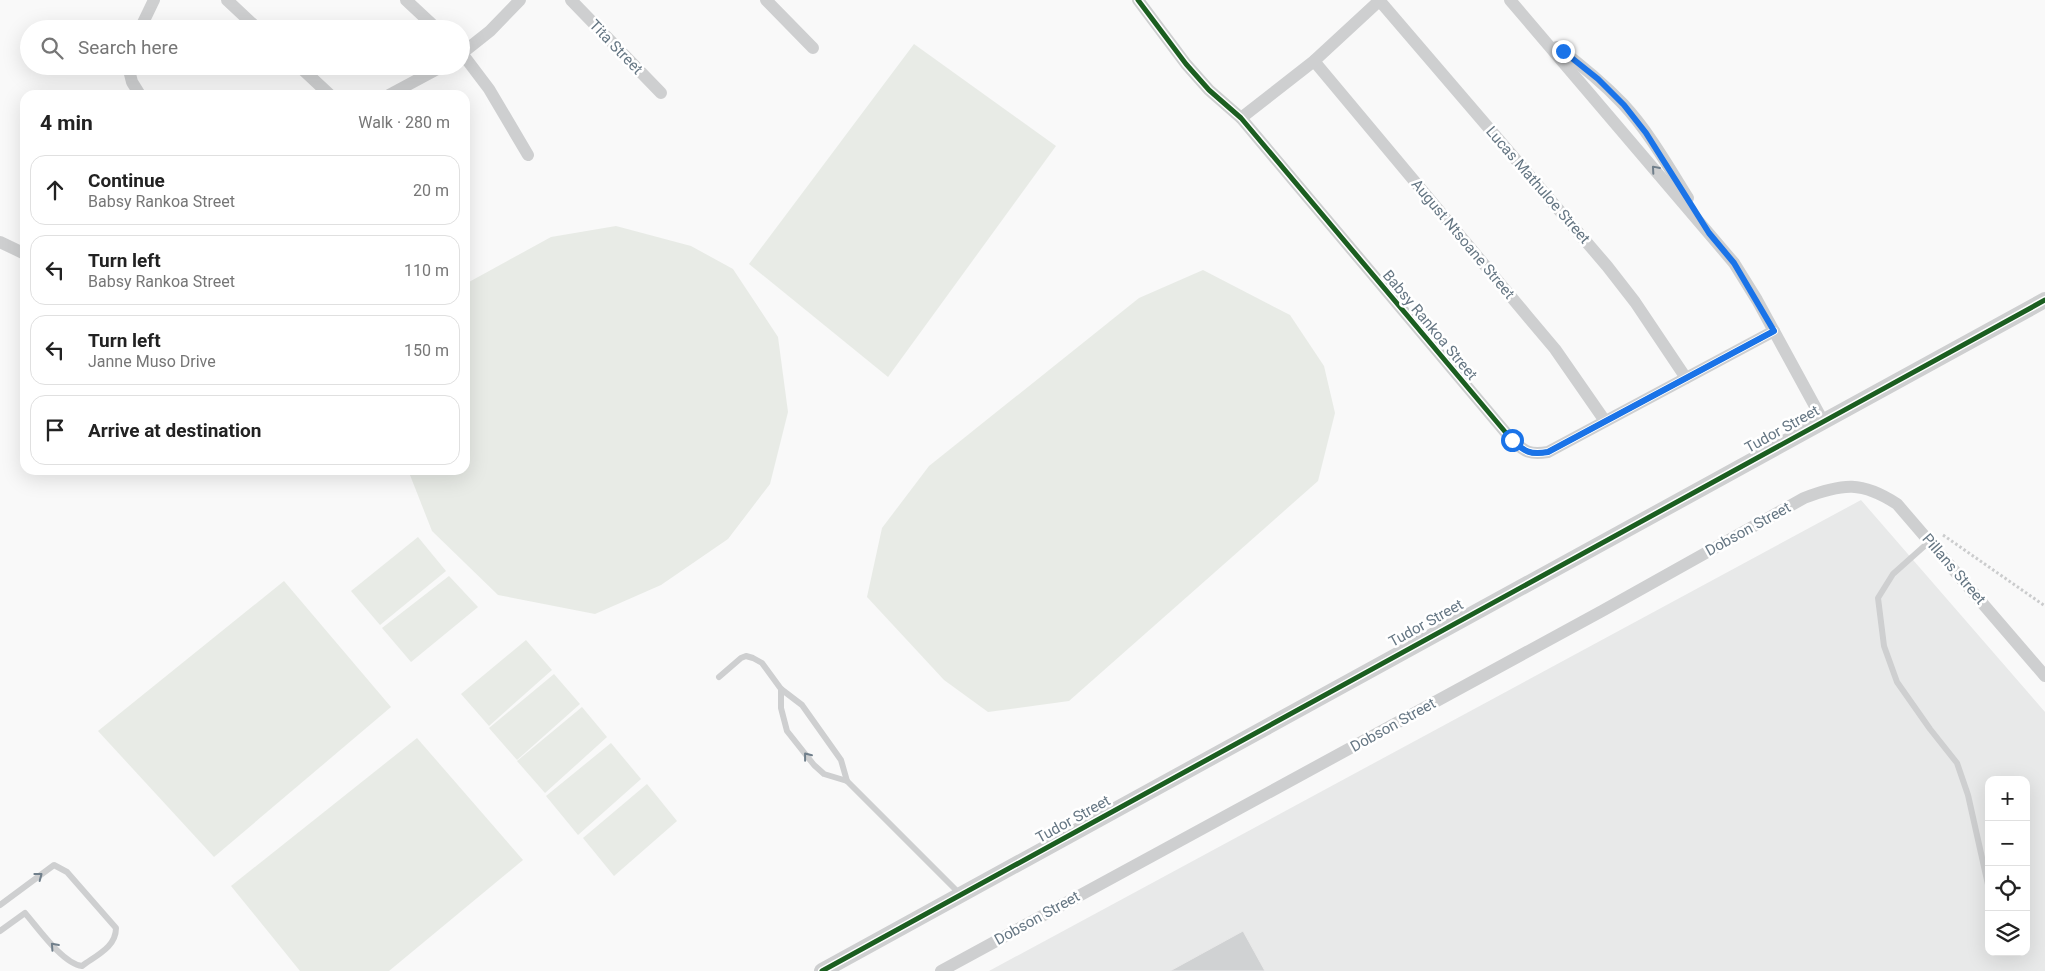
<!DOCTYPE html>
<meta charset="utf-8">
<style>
:root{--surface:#fff;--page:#f2f2f2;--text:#222;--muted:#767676;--line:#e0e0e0}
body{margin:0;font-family:Roboto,sans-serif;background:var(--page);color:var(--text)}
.controls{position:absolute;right:15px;bottom:15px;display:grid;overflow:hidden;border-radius:10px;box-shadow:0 5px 20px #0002}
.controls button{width:45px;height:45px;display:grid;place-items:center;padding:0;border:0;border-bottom:1px solid var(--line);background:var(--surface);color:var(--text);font:25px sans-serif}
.stop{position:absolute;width:15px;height:15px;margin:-11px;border:4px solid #1a73e8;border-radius:50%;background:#fff}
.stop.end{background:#1a73e8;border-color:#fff;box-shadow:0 1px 5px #0008}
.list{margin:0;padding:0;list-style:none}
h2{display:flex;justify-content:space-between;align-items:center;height:65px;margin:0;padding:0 20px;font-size:21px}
h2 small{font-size:16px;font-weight:400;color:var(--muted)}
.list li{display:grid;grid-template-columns:32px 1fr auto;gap:15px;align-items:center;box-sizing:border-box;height:70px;margin:0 10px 10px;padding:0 10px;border:1px solid var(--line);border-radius:15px}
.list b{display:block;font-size:19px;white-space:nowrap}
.list p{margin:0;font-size:16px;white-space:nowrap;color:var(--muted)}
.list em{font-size:16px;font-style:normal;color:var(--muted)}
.icon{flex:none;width:28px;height:28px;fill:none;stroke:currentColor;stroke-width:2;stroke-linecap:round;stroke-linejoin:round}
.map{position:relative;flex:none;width:2045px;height:971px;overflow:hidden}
.search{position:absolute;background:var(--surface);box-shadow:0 5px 20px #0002;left:20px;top:20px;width:450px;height:55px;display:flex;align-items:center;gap:12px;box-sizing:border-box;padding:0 18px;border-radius:28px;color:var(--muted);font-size:19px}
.panel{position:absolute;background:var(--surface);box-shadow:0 5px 20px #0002;left:20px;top:90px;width:450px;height:385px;border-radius:15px}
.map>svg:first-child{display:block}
</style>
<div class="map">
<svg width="2045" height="971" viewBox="0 0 2045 971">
<rect width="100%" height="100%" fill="#f9f9f9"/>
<!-- built -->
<path fill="#e8e9e9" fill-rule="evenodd" d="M1861 500 2045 712V971H989ZM1989 780H2026V952H1989Z"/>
<!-- green -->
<g fill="#e8ebe6">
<path d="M914 44 1056 146 888 377 749 264Z"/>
<path d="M616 226 691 246 733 269 778 337 788 412 770 484 728 539 661 585 595 614 498 595 432 531 408 470H465V288L469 282 551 237Z"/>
<path d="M1203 270 1290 315 1324 366 1335 413 1318 481 1069 701 988 712 944 680 867 597 882 528 929 466 1139 298Z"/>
<path d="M418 537 446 571 380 625 351 591Z"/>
<path d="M449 576 478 607 411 662 382 628Z"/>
<path d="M284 581 391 707 214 857 98 731Z"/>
<path d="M526 640 552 670 489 726 461 694Z"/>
<path d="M554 674 580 704 517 760 489 728Z"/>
<path d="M582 707 607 737 545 793 517 761Z"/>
<path d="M417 738 523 860 389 971H300L231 886Z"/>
<path d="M611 743 641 779 578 835 546 796Z"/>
<path d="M647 784 677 821 614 876 583 838Z"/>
</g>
<!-- building -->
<path fill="#d0d2d3" stroke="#e8e8e8" d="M1243 931 1265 971H1170Z"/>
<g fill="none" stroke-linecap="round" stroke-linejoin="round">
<!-- path -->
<path stroke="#cbcccd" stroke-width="3" stroke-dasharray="2.5 2.5" stroke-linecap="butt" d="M1943 535 2045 606"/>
<!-- service -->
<g stroke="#cecfd0" stroke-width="6">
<path d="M1930 541 1893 574 1878 598 1884 646 1897 682 1930 729 1957 763 1968 795 1989 889"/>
<path d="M719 677 741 658 746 656 753 658 762 663 781 689 802 705 841 760 847 781"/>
<path d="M781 689V708L787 731 814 765 824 774 847 781 960 894"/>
<path d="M0 905 54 865 67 872 116 928C116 947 97 955 82 966 63 964 38 928 25 913L0 931"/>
</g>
<!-- minor -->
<g stroke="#cecfd0" stroke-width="12">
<path d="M227 0 258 29"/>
<path d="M406 0 437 29"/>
<path d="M571 0 661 93"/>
<path d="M766 0 813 48"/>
<path d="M1138 0 1186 64 1209 90 1241 118 1512 440C1525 452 1530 455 1548 452L1774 331"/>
<path d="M1379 0 1607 266 1635 302 1686 378"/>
<path d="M1510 0 1734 263 1757 300 1823 421"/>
<path d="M140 29 154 0"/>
<path d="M1557 47C1580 64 1603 83 1623 104 1649 132 1668 166 1688 198"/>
<path d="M461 52 489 89 528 155"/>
<path d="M461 54 490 31 520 0"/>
<path d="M1314 61 1528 317 1555 349 1605 421"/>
<path d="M128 66 132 82 140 95"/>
<path d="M299 66 330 95"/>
<path d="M389 95 443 66"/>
<path d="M1241 118 1314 61 1380 0"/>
<path d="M0 242 25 254"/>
<path d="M941 971 1602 611 1804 498C1843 483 1862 481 1897 504L2045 676"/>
</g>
<!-- tertiary -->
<path stroke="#cecfd0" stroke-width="16" d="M822 971C1229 746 1637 523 2045 300"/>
<!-- cycleway casing -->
<g stroke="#fff" stroke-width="8">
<g id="cycleway">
<path d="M1138 0 1186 64 1209 90 1241 118 1512 440C1525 452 1530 455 1548 452L1774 331"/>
<path d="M822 971C1229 746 1637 523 2045 300"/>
</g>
</g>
<!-- cycleway -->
<use href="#cycleway" stroke="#1b5e20" stroke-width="5"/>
</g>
<!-- one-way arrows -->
<defs><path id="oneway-chevron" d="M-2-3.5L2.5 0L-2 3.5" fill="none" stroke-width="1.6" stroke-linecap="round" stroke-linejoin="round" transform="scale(1.25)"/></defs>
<g stroke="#707f8b">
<use href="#oneway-chevron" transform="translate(1655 169) rotate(-131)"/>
<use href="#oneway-chevron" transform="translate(807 756) rotate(-128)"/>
<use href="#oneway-chevron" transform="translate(39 876) rotate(-37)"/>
<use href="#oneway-chevron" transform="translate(54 946) rotate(-132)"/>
</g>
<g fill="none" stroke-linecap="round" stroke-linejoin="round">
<!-- route -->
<path stroke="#1a73e8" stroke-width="6" d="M1512 440C1525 452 1530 455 1548 452L1774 331 1734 263 1709 233 1646 133 1624 105 1598 79 1563 51"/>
</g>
<g text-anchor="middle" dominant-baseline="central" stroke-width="5" stroke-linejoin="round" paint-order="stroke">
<!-- street labels -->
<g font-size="15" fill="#657683" stroke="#fff">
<text transform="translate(616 47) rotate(46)">Tita Street</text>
<text transform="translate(1538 185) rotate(49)">Lucas Mathuloe Street</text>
<text transform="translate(1463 239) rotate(50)">August Ntsoane Street</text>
<text transform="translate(1430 325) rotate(50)">Babsy Rankoa Street</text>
<text transform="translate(1782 429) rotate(-29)">Tudor Street</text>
<text transform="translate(1748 529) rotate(-29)">Dobson Street</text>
<text transform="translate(1954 569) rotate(49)">Pillans Street</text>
<text transform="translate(1426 623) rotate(-29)">Tudor Street</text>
<text transform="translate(1393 725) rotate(-29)">Dobson Street</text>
<text transform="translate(1073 819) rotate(-29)">Tudor Street</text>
<text transform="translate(1037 918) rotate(-29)">Dobson Street</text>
</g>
</g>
</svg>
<div class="controls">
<button>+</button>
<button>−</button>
<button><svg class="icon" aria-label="locate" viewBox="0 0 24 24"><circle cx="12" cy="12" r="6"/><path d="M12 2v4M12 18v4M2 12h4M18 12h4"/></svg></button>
<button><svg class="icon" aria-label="layers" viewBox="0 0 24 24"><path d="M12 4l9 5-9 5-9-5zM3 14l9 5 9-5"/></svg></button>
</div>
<div class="stop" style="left:1512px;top:440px"></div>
<div class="stop end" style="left:1563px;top:51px"></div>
<div class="search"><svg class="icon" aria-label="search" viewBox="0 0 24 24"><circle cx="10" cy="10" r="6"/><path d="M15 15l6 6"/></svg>Search here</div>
<section class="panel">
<h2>4 min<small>Walk · 280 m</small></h2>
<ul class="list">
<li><svg class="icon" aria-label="ahead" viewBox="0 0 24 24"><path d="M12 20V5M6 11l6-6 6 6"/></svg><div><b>Continue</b><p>Babsy Rankoa Street</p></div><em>20 m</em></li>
<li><svg class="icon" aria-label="left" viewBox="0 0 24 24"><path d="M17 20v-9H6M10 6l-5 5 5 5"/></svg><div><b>Turn left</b><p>Babsy Rankoa Street</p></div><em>110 m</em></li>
<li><svg class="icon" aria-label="left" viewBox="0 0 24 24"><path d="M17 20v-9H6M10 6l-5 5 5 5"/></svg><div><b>Turn left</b><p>Janne Muso Drive</p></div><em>150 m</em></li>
<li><svg class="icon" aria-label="arrive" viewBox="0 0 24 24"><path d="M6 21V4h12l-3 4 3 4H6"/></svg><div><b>Arrive at destination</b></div></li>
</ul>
</section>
</div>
